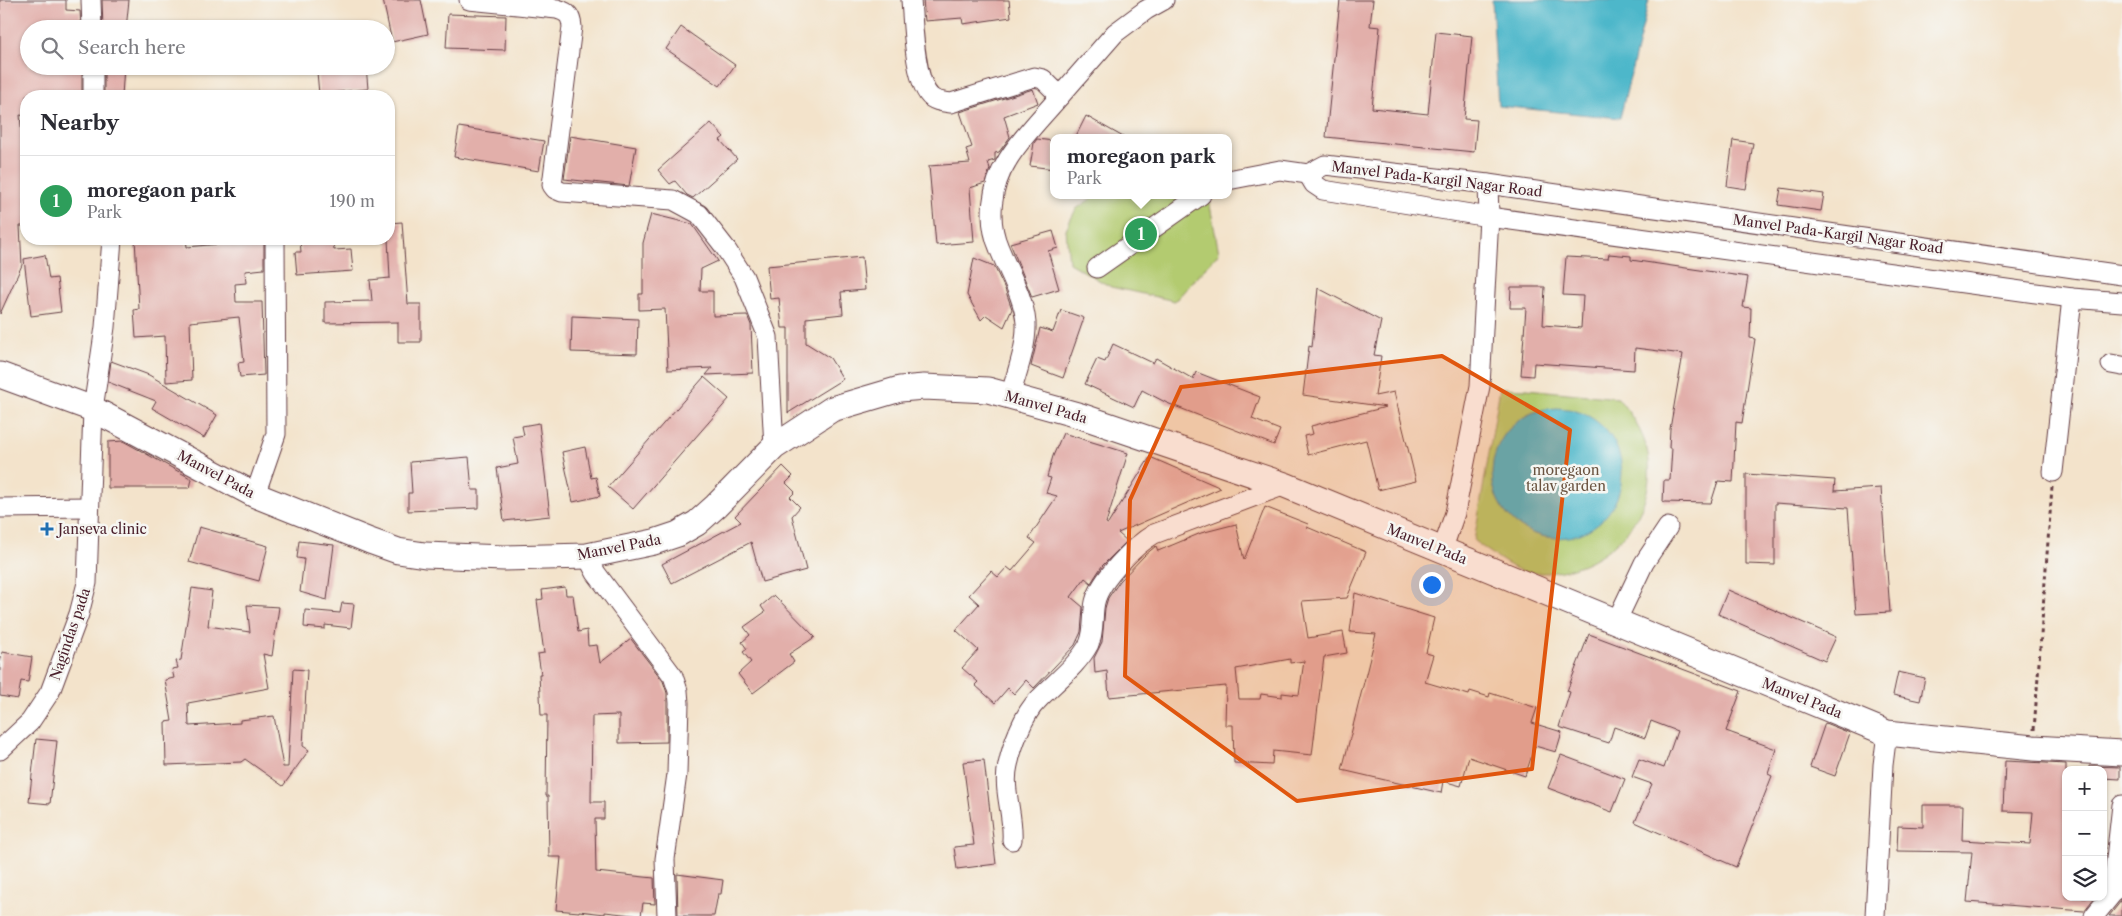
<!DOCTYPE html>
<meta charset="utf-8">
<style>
:root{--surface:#fff;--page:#f7f7f7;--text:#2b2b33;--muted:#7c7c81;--line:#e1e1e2;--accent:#1f6fb2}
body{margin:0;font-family:"Libre Caslon Text",serif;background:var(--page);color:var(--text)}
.controls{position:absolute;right:15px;bottom:15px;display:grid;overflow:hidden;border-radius:10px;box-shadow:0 1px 4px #0004}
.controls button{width:45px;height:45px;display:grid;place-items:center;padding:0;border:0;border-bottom:1px solid var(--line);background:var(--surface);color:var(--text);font:25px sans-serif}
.you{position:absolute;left:1431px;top:584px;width:18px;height:18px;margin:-12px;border:4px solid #fff;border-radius:50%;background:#1a73e8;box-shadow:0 0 0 8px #1a73e833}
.badge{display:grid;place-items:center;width:32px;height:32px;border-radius:50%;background:var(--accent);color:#fff;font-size:16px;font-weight:700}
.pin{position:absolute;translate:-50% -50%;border:2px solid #fff;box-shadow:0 1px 5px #0006}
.popup{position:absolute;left:1050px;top:134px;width:182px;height:65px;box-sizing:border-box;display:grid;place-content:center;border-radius:10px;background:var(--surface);filter:drop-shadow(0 1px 4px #0005);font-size:16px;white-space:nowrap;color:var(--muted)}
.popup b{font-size:19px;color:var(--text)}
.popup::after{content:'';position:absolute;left:50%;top:100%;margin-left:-10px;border:10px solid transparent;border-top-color:var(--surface)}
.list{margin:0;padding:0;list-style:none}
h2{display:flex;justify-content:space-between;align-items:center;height:65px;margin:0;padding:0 20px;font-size:21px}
h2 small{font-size:16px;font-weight:400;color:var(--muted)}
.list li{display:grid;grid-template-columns:32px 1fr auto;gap:15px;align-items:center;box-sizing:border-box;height:90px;padding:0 20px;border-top:1px solid var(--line)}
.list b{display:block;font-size:19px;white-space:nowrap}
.list p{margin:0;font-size:16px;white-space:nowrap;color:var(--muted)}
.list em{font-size:16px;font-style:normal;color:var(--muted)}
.icon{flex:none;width:28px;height:28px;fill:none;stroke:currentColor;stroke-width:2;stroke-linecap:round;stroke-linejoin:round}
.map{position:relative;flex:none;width:2122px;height:916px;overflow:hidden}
.search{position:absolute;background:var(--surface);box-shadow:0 1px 4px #0004;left:20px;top:20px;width:375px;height:55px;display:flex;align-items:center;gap:12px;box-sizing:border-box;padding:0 18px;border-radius:28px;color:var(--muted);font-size:19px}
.panel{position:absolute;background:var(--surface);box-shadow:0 1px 4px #0004;left:20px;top:90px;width:375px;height:155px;border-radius:20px}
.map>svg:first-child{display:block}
</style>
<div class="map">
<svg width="2122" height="916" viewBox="0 0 2122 916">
<rect width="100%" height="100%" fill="#f6f6f2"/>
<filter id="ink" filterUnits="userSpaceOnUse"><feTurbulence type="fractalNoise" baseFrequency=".02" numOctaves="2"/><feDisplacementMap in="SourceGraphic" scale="10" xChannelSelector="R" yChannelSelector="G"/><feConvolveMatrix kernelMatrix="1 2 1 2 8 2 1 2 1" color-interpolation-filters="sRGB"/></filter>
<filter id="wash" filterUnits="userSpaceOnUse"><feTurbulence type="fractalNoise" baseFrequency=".0096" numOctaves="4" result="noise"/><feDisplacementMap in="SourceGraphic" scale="20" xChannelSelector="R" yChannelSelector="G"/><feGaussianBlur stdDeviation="1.12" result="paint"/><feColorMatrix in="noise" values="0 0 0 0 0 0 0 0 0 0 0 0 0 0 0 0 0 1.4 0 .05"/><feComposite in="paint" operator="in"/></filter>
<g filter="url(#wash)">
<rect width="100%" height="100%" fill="#f3e3cb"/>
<!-- green -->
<g fill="#b3cb70" stroke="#7e754e">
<path d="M1096 195H1208L1219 253 1175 301 1111 287 1069 263 1066 229 1076 209Z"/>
<path d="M1500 388 1527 389 1618 398C1631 415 1644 432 1648 454 1660 524 1592 582 1525 572 1515 571 1484 548 1474 541Z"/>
</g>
<!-- water -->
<g fill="#4db7ca" stroke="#4c6b7a">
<path d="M1492 0H1649L1620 118 1498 106Z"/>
<circle cx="1557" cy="473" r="65"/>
</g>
<g id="blocks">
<!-- building -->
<g fill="#e2afaa" fill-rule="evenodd">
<path d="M0 0H66V10L80 11 81 29H29V66H82V96H26V116L20 115 24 158H26V226H20L22 265 0 314Z"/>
<path d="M102 0H129L126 29H103Z"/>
<path d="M383 0H421L428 34 392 42Z"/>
<path d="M923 0H1009L1011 17 963 24 962 18 925 21Z"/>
<path d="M1340 0H1373L1370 26 1380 27 1372 108 1428 114 1436 32 1472 36 1464 119 1477 120 1474 152 1326 137Z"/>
<path d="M448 14 506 16 505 50 446 48Z"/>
<path d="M681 27 735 65 720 86 666 49Z"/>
<path d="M104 66H124L122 96H104Z"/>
<path d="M366 66 368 89 319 94 317 72Z"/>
<path d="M1033 89 1038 103 1004 116 1010 137 999 152 995 153V160L988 162 990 169 985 183 970 188 974 242 936 245 929 166 970 163 966 149 972 147 960 112Z"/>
<path d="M1086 116 1125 138H1075Z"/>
<path d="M711 123 724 137 720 140 737 159 693 198 687 195 675 181 670 184 658 170Z"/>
<path d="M459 127 544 141 539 171 454 157Z"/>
<path d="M570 136 636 147 629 186 564 179Z"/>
<path d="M1037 139 1054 141V169L1030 166 1034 143Z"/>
<path d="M1733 140 1753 143 1746 189 1727 186Z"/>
<path d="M1781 188 1824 194 1821 211 1778 205Z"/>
<path d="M651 214 692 224 718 261 701 269 700 291H713V316L747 315 751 325 753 373 706 375 712 368 668 370 665 309 639 310V294H643V243Z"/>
<path d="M402 222 408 304H421V342H398V322L325 323V302L372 301 370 280 390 278 388 239 389 223Z"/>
<path d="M1053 231 1058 248 1048 251 1059 289 1032 297 1010 243Z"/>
<path d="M135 239H186L187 247 241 242V239H264V269L245 271 246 283 235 284 236 302H262L264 375 240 377 238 363 244 362 239 317 190 322 192 380 166 382 165 336 136 338 134 310 139 309Z"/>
<path d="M300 239H333L334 250 351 249 353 271 297 275 295 252H301Z"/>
<path d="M1609 254 1631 256V260L1748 277 1743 307 1751 308 1750 338 1755 339 1742 423 1736 422 1733 482 1718 481 1711 503 1663 502 1664 480H1670L1672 448H1669L1670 429 1683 354 1635 348 1634 370 1534 363 1533 376 1521 375 1526 308H1510L1511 287H1545L1543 325 1581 328 1583 296 1563 295 1566 257 1608 259Z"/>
<path d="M45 255 49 279 57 278 61 312 31 316 24 259Z"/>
<path d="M862 257 865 290 841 292 843 314 806 318V343L830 358 843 379 788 413V328H782L779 298 770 299 767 266Z"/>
<path d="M974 258 994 266 1005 289 1012 309 1004 327 986 315 981 320 967 295Z"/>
<path d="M1318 288 1381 321 1374 355 1381 356 1375 396 1394 392 1416 481 1378 490 1366 440 1308 455 1304 436 1313 434 1311 426 1386 407 1303 395 1309 346 1312 347Z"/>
<path d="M1061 310 1084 318 1063 378 1031 366 1040 328 1053 332Z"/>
<path d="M572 316 638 319 637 354 571 352Z"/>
<path d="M1113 344 1153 363 1156 358 1193 379 1196 372 1260 397 1252 419 1280 430 1274 445 1167 403 1142 390 1134 407 1085 384 1097 359 1105 362Z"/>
<path d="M111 361 149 375 217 415 204 438 152 408 156 401 108 382Z"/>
<path d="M704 377 729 399 633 509 608 487Z"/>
<path d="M539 423 550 516 504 521 497 468 518 464 513 437 524 435 522 426Z"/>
<path d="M1063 433 1128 453 1106 523 1108 524 1150 457 1221 488 1118 533 1127 541 1102 566 1091 583 1085 578 1071 597 1083 607 1081 632 1075 645 1034 688 1026 680 1014 694 1008 688 995 703 975 685 978 682 962 668 978 650 956 630 979 604 969 595 991 571 998 577 1007 567 1012 571 1036 543 1029 538 1057 496 1046 493 1051 478 1047 477 1053 456Z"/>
<path d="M123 441 192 479 190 488H108V442Z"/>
<path d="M585 447 591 478 596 477 600 496 573 502 562 452Z"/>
<path d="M469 457 472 490H479V508L408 511V493H412L410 462Z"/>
<path d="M783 466 793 476 786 483 795 492 790 497 800 507 792 516 806 570 762 582 751 542 672 583 662 564 741 522 735 516Z"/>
<path d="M1746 474 1835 480 1834 491 1881 488 1890 612 1856 614 1848 508 1775 503V565L1746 564Z"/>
<path d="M1265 507 1308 524 1307 527 1366 552 1347 598 1302 601 1308 638 1343 632 1347 653 1324 657 1312 755 1273 751 1272 765 1234 763 1233 725H1225L1226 686 1109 697 1107 671 1095 673 1094 658 1102 642 1105 608 1108 598 1120 581 1145 555 1156 546 1158 551 1201 533 1236 524 1244 560ZM1290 659V663L1304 661 1299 695 1282 693V697L1261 694 1260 699H1239L1236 669Z"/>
<path d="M199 527 268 546 259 581 189 562Z"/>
<path d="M299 541 334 545 327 600 300 592 304 559 297 558Z"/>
<path d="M565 587 566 595H573L578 632 587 630 588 646 597 645 600 663 631 639 663 681 667 693V742L619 743V715L592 716 591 802H604V819H595L596 872 654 878 655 904 643 903 641 916 605 912V914L579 911V912L556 910 561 857H549L548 796H546L547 715H541L539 674H541L538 654 544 653 537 600 543 599 542 590Z"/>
<path d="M192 588 212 591 208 626 250 632 247 605 279 607 272 656 263 654 269 688 188 703 189 726 240 723V720L274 716 283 767H288L293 669 307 670 303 746 309 750 283 786 245 759 241 762 166 765 165 722 172 721 165 680 174 678 172 669 178 668 176 661 181 660Z"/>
<path d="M1728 590 1836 637 1825 661 1718 614Z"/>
<path d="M1355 593 1434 618 1426 653 1433 655 1425 682 1469 695 1470 691 1489 697 1490 693 1537 708 1532 723 1562 732 1556 752 1535 746 1525 776 1469 757 1461 786 1443 781 1441 793 1342 770 1376 634 1350 632Z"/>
<path d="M774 595 815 637 789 654 794 662 753 693 738 674 751 662 743 652 747 649 742 642 750 635 744 627 765 612 761 606Z"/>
<path d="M342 603 354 604 351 628 325 625V629L304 627 305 610 340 613Z"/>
<path d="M1589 634 1741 691 1726 731 1776 749 1768 774 1772 776 1736 867 1635 822 1652 784 1632 777 1639 759 1664 768 1677 731 1651 721 1645 738 1614 727 1609 743 1559 727 1570 692 1567 691Z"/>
<path d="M2 652 32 657 28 682 21 681 18 699 0 696V666Z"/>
<path d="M1898 672 1925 678 1920 701 1893 695Z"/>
<path d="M1825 723 1850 733 1835 776 1810 767Z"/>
<path d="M36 739 57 741 50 804 29 802Z"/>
<path d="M1561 755 1625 779 1612 812 1548 788Z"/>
<path d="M984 760 996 864 957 869 954 847 974 845 963 762Z"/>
<path d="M2005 761 2066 764V897H2095L2084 911 1967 902 1972 852 1897 851 1898 826 1923 827V805H1963L1962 840 2030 844 2033 812 2003 811Z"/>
<path d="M2089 766 2120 767V779L2103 778V770H2089Z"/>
<path d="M677 874 723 880 721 894H718L714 916H678Z"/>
<path d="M2122 898V916H2109L2121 901Z"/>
</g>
</g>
</g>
<g filter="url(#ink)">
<use href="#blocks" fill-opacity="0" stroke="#633c43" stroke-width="1"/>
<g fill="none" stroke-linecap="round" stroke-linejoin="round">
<!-- minor casing -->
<g stroke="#633c43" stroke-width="21">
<g id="minor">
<path d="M91 0 92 29"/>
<path d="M469 0 557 9C568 12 571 16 572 27L552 185 555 189 562 192 673 200 699 214 724 246 744 277 768 337 774 447"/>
<path d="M911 0C913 22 914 84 932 98 938 102 944 102 951 103L1034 77 1043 79 1060 96C1044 115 1019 140 1007 161 991 186 987 221 999 248 1008 271 1024 297 1026 323 1027 347 1016 374 1010 397"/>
<path d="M93 66V96"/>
<path d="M1060 96 1115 33 1146 10 1164 0"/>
<path d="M1228 180 1280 170 1308 174"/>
<path d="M1097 268 1201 195"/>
<path d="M2122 275 1488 184 1325 165 1308 174 1314 184 1323 190 1489 217 2072 298 2122 302"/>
<path d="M2111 364 2122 366"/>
<path d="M2053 472 2072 298"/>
<path d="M255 495 276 434 275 239"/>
<path d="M0 508 89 507"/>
<path d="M1442 551 1455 513 1480 386 1489 217 1488 184"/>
<path d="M587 556 596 573 673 676 678 691 679 703 677 774 665 859 667 916"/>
<path d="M1616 622 1644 563 1668 527"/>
<path d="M0 750 30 722 50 692 79 614 87 583 93 409 105 327 112 239"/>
<path d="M1012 840C1014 815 1002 789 1008 765 1012 746 1024 713 1038 700 1054 683 1078 665 1089 644 1095 631 1092 615 1095 602 1100 580 1135 545 1154 534L1285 485"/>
<path d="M1875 916 1883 765 1887 733"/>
<path d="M2094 916 2112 894 2122 805"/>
</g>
</g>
<!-- major casing -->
<g stroke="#633c43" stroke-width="27">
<path id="major" d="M0 375 93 409 255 495 370 541 398 551 425 555 504 558 587 556 654 542 678 534 697 523 716 506 774 447 832 409 900 389 924 387 988 390 1081 416 1285 485 1887 733 2033 748 2122 753"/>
</g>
<!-- path -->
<path stroke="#633c43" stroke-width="3" stroke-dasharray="4 4" stroke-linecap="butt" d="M2034 730 2052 487"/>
<!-- minor -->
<use href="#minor" stroke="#fff" stroke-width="19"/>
<!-- major -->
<use href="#major" stroke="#fff" stroke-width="25"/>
</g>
</g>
<!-- marked area -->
<path fill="#e0560e" fill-opacity="0.2" stroke="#e0560e" stroke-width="4" stroke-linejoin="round" d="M1442 356 1570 430 1532 769 1297 801 1125 676 1130 500 1181 387Z"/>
<!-- markers -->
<path fill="#1f6fb2" stroke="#f6f6f2" stroke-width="2" d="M44.5 521.5h5v5h5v5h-5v5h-5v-5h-5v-5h5z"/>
<g text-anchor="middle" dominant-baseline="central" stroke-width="5" stroke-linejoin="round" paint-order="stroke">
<!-- street labels -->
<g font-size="14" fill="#4a1f2b" stroke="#f6f6f2">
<text transform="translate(1437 179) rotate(7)">Manvel Pada-Kargil Nagar Road</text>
<text transform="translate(1838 234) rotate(8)">Manvel Pada-Kargil Nagar Road</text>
<text transform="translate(1046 407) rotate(16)">Manvel Pada</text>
<text transform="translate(216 474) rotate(28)">Manvel Pada</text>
<text transform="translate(1427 544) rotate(22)">Manvel Pada</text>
<text transform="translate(619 547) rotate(-11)">Manvel Pada</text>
<text transform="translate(70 634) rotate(-71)">Nagindas pada</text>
<text transform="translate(1802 698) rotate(22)">Manvel Pada</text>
</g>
<!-- park labels -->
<g font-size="14" fill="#6a5340" stroke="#f6f6f2">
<text x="1566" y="470">moregaon<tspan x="1566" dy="16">talav garden</tspan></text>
</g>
<!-- poi labels -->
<g font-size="14" fill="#4a1f2b" stroke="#f6f6f2" text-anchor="start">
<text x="58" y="529">Janseva clinic</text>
</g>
</g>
</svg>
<div class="controls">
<button>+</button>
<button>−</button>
<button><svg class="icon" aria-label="layers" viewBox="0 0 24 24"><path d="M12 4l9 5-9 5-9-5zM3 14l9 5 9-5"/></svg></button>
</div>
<div class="you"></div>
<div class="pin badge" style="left:1141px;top:234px;background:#2e9e5b">1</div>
<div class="popup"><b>moregaon park</b>Park</div>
<div class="search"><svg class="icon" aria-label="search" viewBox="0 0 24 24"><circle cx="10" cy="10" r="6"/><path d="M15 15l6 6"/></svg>Search here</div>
<section class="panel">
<h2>Nearby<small></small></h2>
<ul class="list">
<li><span class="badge" style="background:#2e9e5b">1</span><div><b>moregaon park</b><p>Park</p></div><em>190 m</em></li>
</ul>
</section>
</div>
